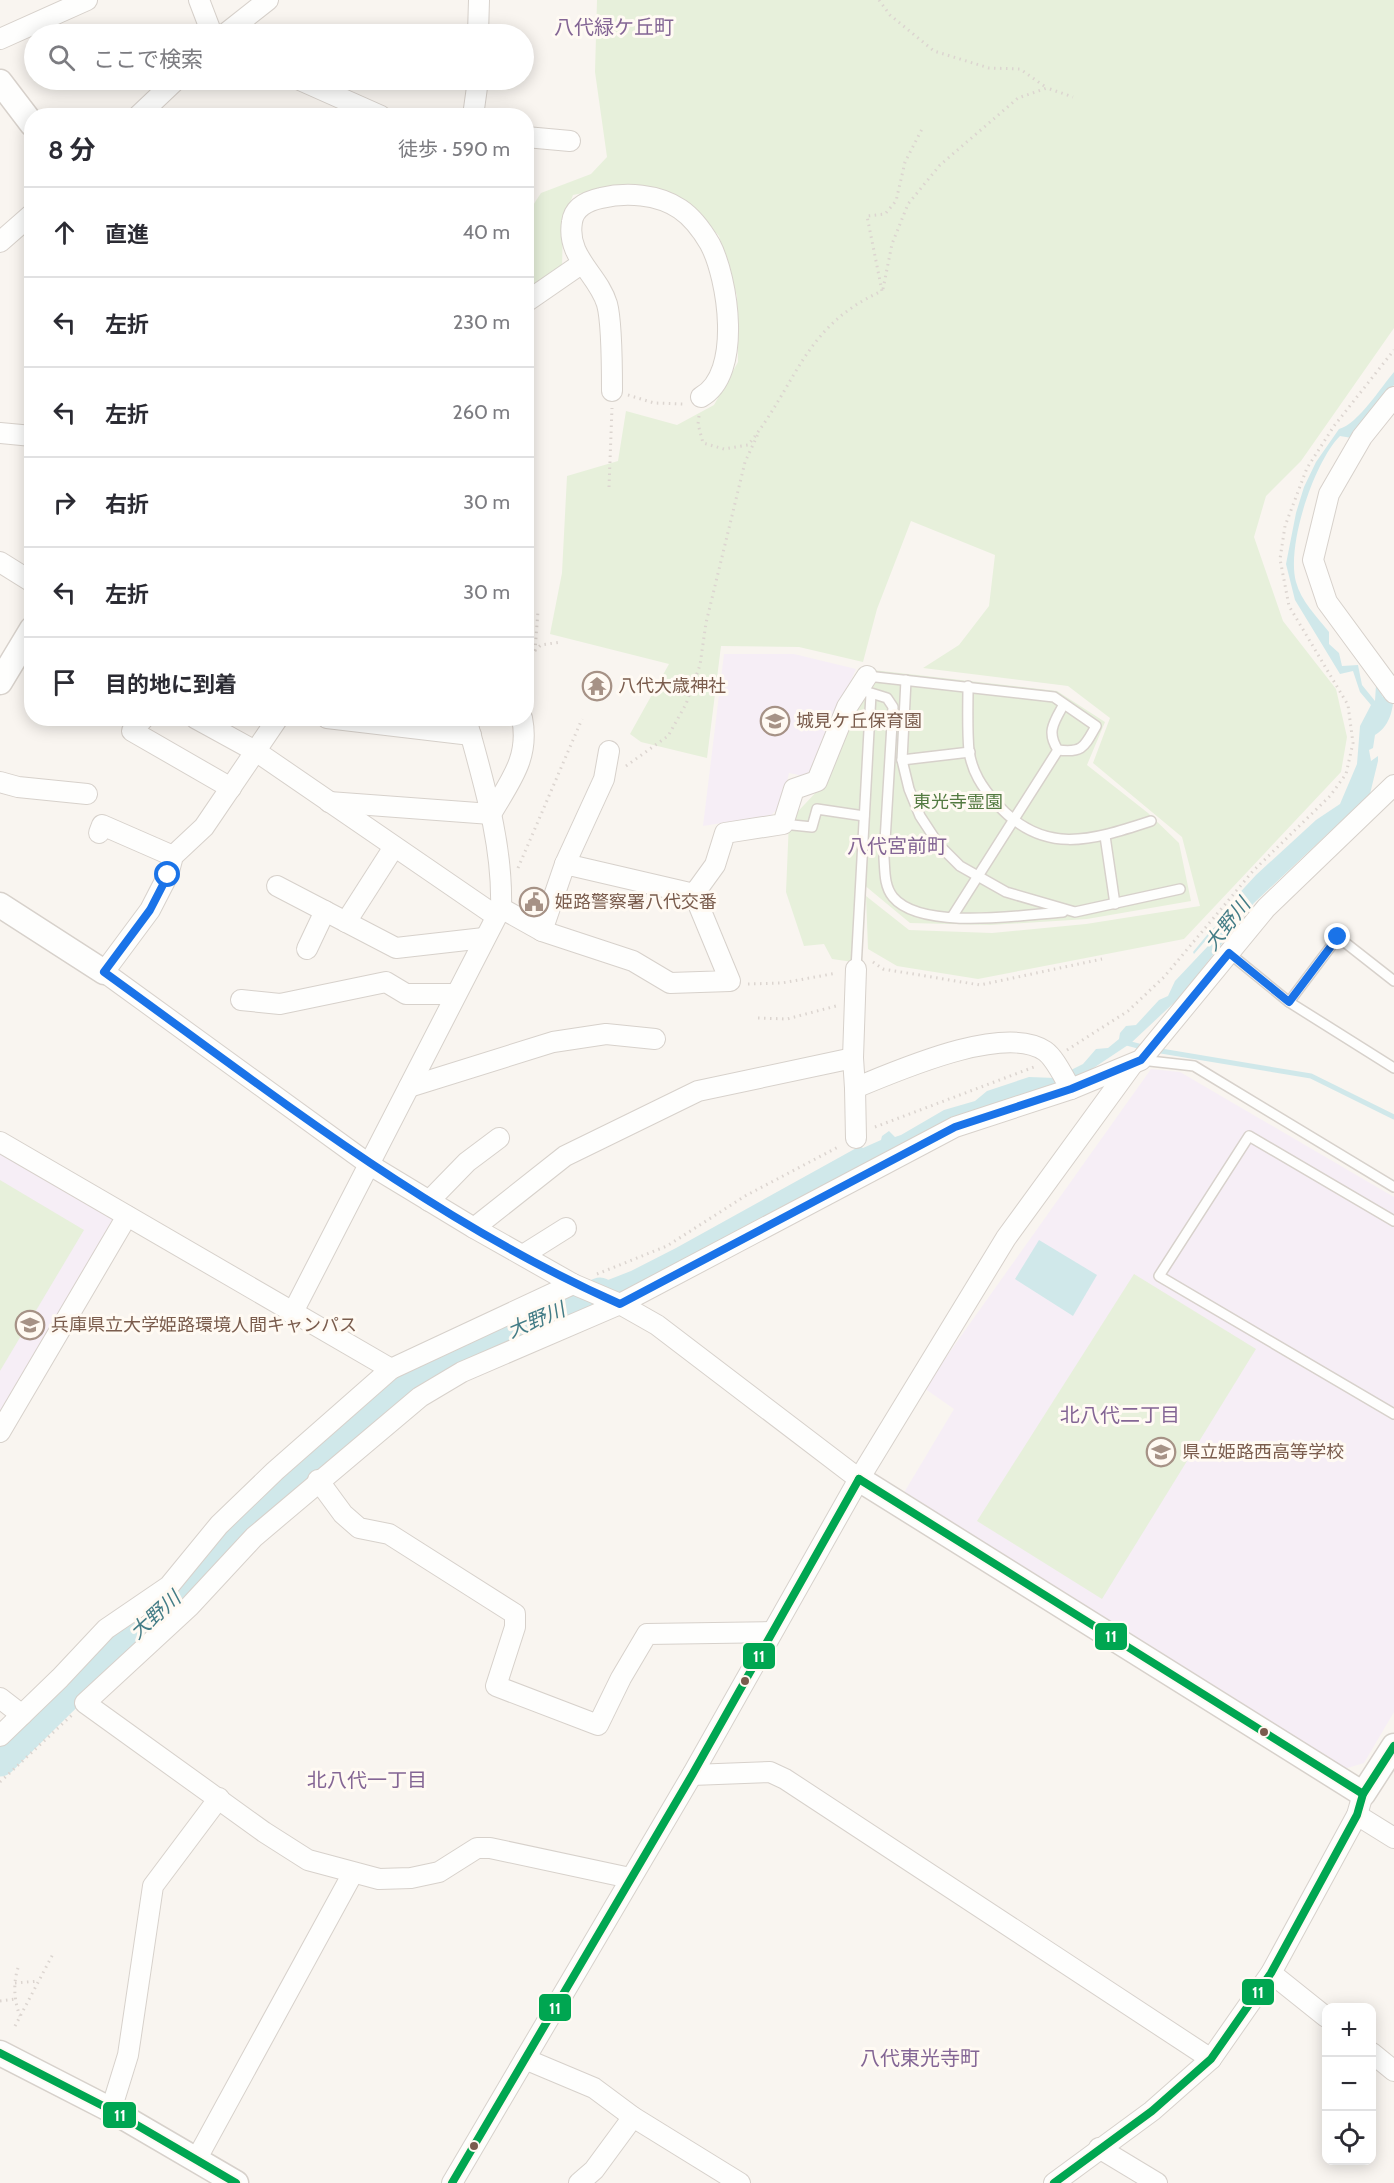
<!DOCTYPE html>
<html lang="ja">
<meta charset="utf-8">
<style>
:root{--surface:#fff;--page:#f7f7f7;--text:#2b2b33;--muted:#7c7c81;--line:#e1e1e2}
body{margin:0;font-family:Cabin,"Noto Sans JP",sans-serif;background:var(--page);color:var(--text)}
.controls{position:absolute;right:18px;bottom:18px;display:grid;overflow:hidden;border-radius:12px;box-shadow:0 3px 15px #0003}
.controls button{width:54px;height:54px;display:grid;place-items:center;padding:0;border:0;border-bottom:2px solid var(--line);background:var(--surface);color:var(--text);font:30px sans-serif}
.stop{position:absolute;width:18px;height:18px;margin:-14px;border:4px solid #1a73e8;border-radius:50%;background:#fff}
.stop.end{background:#1a73e8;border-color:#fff;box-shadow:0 2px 6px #0008}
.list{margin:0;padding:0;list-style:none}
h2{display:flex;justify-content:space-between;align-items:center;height:78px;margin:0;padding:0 24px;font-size:26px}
h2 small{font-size:20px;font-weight:400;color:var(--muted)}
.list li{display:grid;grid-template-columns:39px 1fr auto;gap:18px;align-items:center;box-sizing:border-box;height:90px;padding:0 24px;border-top:2px solid var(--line)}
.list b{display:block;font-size:22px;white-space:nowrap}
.list em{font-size:20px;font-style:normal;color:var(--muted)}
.icon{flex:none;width:33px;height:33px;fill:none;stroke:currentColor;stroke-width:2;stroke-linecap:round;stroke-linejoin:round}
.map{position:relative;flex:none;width:1394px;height:2183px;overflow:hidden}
.search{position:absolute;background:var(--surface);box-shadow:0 3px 15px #0003;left:24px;top:24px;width:510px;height:66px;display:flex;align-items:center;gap:15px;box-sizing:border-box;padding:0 21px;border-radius:33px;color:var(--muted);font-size:22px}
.panel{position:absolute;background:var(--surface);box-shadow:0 3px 15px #0003;left:24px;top:108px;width:510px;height:618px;border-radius:24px}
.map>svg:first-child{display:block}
</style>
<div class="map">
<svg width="1394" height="2183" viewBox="0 0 1394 2183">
<rect width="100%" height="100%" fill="#f9f5f0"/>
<!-- education -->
<g fill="#f6eef6">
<path d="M724 654H794L856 669 809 777 789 773 781 806 771 815 703 826Z"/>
<path d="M1151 1069 1180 1072 1394 1197V1712L1364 1763 1344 1769 902 1496 954 1409 924 1388Z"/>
<path d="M0 1147 119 1218 0 1426Z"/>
</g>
<!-- green -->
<g fill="#e7f0db">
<path d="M597 0H1394V328L1301 461 1266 496 1254 537 1283 621 1336 689 1347 737 1341 772 1184 939 978 979 897 966 868 949 866 896 909 930 992 933 1086 924 1200 906 1182 837 1093 763 1110 718 1068 686 923 668 959 645 989 606 995 555 911 521 877 609 863 662 799 647 721 646 707 758 641 742 630 734 669 664 550 634 562 573 567 476 618 461 626 411 677 425 714 405 738 362 737 296 719 236 686 201 629 184 573 195 563 221 562 269 527 288 526 216 541 193 591 174 607 157 595 72Z"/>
<path d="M873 670 1057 691 1105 722 1087 765 1148 813 1179 843 1191 901 1087 919 990 925 910 923 863 884 860 963 832 959 824 944 804 946 786 892 789 821 819 789Z"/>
<path d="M0 1180 84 1230 0 1371Z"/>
<path d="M1134 1274 1256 1349 1102 1599 977 1521Z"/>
</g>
<!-- water -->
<g fill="#d0e8ea">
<path d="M1394 372V385L1352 438 1340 436C1314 462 1286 546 1296 582 1301 601 1317 617 1329 632V644L1339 653 1342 666 1358 665 1362 685 1375 701 1376 685 1383 697 1394 686C1394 705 1392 725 1375 735L1373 748 1369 750 1371 761 1378 756V761L1370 794 1254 903 1179 998 1131 1043 1074 1081 978 1114 875 1158 634 1289 566 1319 554 1301 631 1271 676 1248 860 1146 863 1148 881 1140 882 1136 889 1131 895 1137 901 1135 944 1110 975 1101 987 1091 1029 1077 1055 1078 1083 1064 1096 1049 1108 1048 1119 1039 1120 1033 1126 1026 1136 1025 1159 1000 1168 996 1175 981 1209 945 1207 939 1194 954 1193 952 1212 929 1223 922 1222 912 1256 875 1316 820 1340 804 1357 764 1360 726 1371 705 1360 692 1353 671 1340 674 1295 600 1286 564 1296 513 1304 487 1316 462 1339 429C1357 425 1382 386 1394 372Z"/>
<path d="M1039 1240 1097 1275 1073 1316 1015 1279Z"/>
</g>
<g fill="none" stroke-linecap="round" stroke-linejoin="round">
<!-- stream -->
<g stroke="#d0e8ea" stroke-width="5">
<path d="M1123 1042 1146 1048"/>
<path d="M1155 1050 1311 1076 1394 1117"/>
</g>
<!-- river -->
<path stroke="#d0e8ea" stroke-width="33" d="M0 1760 69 1692 175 1598 285 1482 440 1364 531 1321 600 1294"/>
<!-- service casing -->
<g stroke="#d7d1cb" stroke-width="12">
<g id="service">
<path d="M867 676 1054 697 1096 726C1084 747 1083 753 1058 750 1046 732 1054 722 1064 704"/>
<path d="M906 680 902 760 909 789 920 816 939 845 960 866 1006 892 1075 912 1180 889"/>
<path d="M968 686C968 707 967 730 969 751 972 772 982 787 996 803 1043 856 1090 841 1151 821"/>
<path d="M858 689 887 698 893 707 884 858C885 871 884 886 893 897 921 931 1023 915 1063 912"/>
<path d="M902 760 970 752"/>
<path d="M783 824 812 827 817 809 864 816"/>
<path d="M1105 836 1115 904"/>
<path d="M952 917 1058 750"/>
<path d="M1229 953 1289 1002 1394 1068"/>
<path d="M856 969 871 694"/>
<path d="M1289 1002 1338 937 1394 981"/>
<path d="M1141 1060 1194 1066 1394 1187"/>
<path d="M1394 1221 1249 1136 1159 1276 1394 1414"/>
</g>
</g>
<!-- minor casing -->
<g stroke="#d7d1cb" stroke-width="22">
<g id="minor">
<path d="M199 0 212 34"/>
<path d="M225 34 268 0"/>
<path d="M478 34 479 0"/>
<path d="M0 39 87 0"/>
<path d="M300 80 381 116"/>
<path d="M138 116 176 80"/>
<path d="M473 116 478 80"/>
<path d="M526 137 570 141"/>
<path d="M0 242 32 214"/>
<path d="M526 302 581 264"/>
<path d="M612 391C612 370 612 322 607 304 598 274 566 257 572 222 574 207 587 201 601 198 626 192 658 194 680 209 692 217 703 232 710 244 728 278 743 374 701 397"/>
<path d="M1394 397 1362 437 1329 494 1313 560 1327 602 1394 693"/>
<path d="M0 433 32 436"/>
<path d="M0 562 32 582"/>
<path d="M144 718 132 731 231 788"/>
<path d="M195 718 257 752 496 916"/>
<path d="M278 718 204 827 173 856 168 875 150 910 104 972 370 1165 474 1228 573 1284 620 1304 657 1325 859 1479"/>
<path d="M327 718 471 735"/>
<path d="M0 782 18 787 87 794"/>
<path d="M329 802 491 814"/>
<path d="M491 814C510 781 530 758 522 718"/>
<path d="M99 833 102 825 173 856"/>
<path d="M565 864 604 779 609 751"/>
<path d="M277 886 396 948 484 938"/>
<path d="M501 908 542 931 565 864 694 894 715 865 725 833 783 824 794 789 817 781 847 707 867 676"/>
<path d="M346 922 394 847"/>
<path d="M542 931 633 961 670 983 730 981 694 894"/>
<path d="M307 949 325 911"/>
<path d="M241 1000 280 1004 386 982 406 994H456"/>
<path d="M853 1058 856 969"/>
<path d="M409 1087 553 1042 606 1034 655 1039"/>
<path d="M855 1088 856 1138"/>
<path d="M0 1142 391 1369"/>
<path d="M429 1201 467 1162 499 1138"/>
<path d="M474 1228 565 1156 698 1091 853 1058 855 1088C897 1071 1004 1023 1045 1051 1055 1058 1064 1078 1071 1089"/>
<path d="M523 1255 566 1228"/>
<path d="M292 1314 501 908C503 843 483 781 466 718"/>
<path d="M0 1432 127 1216"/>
<path d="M318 1480 343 1514 359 1528 389 1534 515 1614V1627L496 1686 598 1725 621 1678 647 1634 772 1632"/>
<path d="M0 1698 22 1715"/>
<path d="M0 1736 60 1678 106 1629 169 1586 219 1525 275 1471 391 1369 573 1284"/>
<path d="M692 1775 770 1772 785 1779 1211 2059"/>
<path d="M1357 1815 1394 1838"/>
<path d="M630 1878 490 1848H477L439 1872 411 1878 379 1879 308 1860 264 1832 85 1703 189 1607 254 1537 420 1397 462 1372 620 1304 955 1127 1071 1089 1141 1060 1266 908 1394 785"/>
<path d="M1271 1973 1326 2017"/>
<path d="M1372 2053 1394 2071"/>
<path d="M525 2059 594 2088 633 2117 740 2183"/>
<path d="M111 2110 128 2055 153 1886 219 1798"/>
<path d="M1099 2148 1157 2183"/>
<path d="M196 2160 353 1873"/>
<path d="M452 2183 692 1775 859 1479 1006 1238 1132 1065"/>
<path d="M579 2183 594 2170 633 2117"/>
<path d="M1054 2183 1152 2111 1211 2059 1271 1973 1357 1815 1363 1794"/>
</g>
</g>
<!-- tertiary casing -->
<g stroke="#d7d1cb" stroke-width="27">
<g id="tertiary">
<path d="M0 82 32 124"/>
<path d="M0 682 32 629"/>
<path d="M0 905 104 972"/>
<path d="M859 1479 1363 1794 1394 1746"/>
<path d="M0 2053 111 2110 236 2183"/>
</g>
</g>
<!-- path -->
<g stroke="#dcd5d0" stroke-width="3" stroke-dasharray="1.5 4.5" stroke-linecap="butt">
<path d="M879 0 890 15 934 51 989 68 1020 69 1047 88"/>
<path d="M883 289 892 244 908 204 940 165 1018 98 1047 88 1073 97"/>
<path d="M628 395 654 403 683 404"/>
<path d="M699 416 698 424 703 443 724 449 748 445C797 385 803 326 882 291L867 216 885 214 896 201 905 162 922 129"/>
<path d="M609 487 612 408"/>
<path d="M535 651 538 611"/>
<path d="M526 659 541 645 561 642"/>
<path d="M626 766 668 736 686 704 700 665 706 623 745 462 758 434"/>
<path d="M518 868 582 719"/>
<path d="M873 962 883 969 980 985 1102 959"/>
<path d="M748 984 782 983 837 973"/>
<path d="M758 1018 787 1019 836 1006"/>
<path d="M1067 1050 1128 1011 1164 977 1253 871 1330 796 1346 774 1353 743 1348 705 1289 606 1280 559 1285 526 1307 468 1334 426 1394 350"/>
<path d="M875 1127 1034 1067"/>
<path d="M597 1274 667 1246 745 1196 840 1146"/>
<path d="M0 1782 72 1715"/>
<path d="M18 1968C13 1983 14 2001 20 2016"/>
<path d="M15 1983 39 1981"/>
<path d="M0 2001 15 1999"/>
<path d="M15 2026 54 1952"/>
</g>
<!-- service -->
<use href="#service" stroke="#fefefd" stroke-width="9"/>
<!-- minor -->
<use href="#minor" stroke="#fefefd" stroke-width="20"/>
<!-- tertiary -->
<use href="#tertiary" stroke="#fefefd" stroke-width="24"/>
<!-- bus-1 casing -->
<g stroke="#fffaf3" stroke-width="12">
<g id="bus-1">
<path d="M859 1479 1363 1794"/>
<path d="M0 2053 111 2110 236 2183"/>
<path d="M452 2183 692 1775 859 1479"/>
<path d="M1054 2183 1152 2111 1211 2059 1271 1973 1357 1815 1363 1794 1394 1746"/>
</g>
</g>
<!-- bus-1 -->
<use href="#bus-1" stroke="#00a651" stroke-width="8"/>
</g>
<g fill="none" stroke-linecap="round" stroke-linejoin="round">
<!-- route -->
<path stroke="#1a73e8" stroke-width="8" d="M168 875 150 910 104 972C269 1091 432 1221 620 1304L955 1127 1071 1089 1141 1060 1229 953 1289 1002 1338 937"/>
</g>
<!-- icons -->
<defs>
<g id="temple-ring" transform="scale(1.5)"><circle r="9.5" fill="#fffaf3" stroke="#a69286" stroke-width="1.5"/><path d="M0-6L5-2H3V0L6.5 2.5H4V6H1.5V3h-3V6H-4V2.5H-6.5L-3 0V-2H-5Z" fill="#a69286"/></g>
<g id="school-ring" transform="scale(1.5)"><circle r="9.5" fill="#fffaf3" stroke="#a69286" stroke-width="1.5"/><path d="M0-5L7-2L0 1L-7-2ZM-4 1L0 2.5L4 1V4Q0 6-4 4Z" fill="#a69286"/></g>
<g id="civic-ring" transform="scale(1.5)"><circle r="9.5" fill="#fffaf3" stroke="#a69286" stroke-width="1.5"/><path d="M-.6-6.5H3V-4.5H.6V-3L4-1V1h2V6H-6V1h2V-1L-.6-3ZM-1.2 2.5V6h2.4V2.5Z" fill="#a69286"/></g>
<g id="university-ring" transform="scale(1.5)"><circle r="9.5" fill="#fffaf3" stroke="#a69286" stroke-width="1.5"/><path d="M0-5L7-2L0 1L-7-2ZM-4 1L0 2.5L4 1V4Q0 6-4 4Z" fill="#a69286"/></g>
</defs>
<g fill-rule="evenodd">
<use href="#temple-ring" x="597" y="686"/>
<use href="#school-ring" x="775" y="721"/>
<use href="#civic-ring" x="534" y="902"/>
<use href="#university-ring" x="30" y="1325"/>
<use href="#school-ring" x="1161" y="1452"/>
</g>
<!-- markers -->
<g fill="#7a5c4d" stroke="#fffaf3" stroke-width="2">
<circle cx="745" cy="1681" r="5"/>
<circle cx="1264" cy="1732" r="5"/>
<circle cx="474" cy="2146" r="5"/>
</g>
<g text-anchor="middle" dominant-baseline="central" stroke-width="6" stroke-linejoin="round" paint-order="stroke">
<!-- poi labels -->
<g font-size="18" fill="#7a5c4d" stroke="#fffaf3" text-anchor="start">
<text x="618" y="686">八代大歳神社</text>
<text x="796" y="721">城見ケ丘保育園</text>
<text x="555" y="902">姫路警察署八代交番</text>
<text x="51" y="1325">兵庫県立大学姫路環境人間キャンパス</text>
<text x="1182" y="1452">県立姫路西高等学校</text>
</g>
<!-- park labels -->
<g font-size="18" fill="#537a41" stroke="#fffaf3">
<text x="958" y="802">東光寺霊園</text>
</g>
<!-- neighbourhood labels -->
<g font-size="20" fill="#846695" stroke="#fffaf3">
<text x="614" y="27">八代緑ケ丘町</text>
<text x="897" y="846">八代宮前町</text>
<text x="1120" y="1415">北八代二丁目</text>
<text x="367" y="1780">北八代一丁目</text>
<text x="920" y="2058">八代東光寺町</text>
</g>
<!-- water labels -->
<g font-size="20" font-style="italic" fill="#437c86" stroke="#fffaf3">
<text transform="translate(1227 924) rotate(-52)">大野川</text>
<text transform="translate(536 1320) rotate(-23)">大野川</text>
<text transform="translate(155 1615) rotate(-42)">大野川</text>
</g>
</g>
<g stroke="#fffaf3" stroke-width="2">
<rect x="1094" y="1622" width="34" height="29" rx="6" fill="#00a651"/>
<rect x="742" y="1642" width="34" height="28" rx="6" fill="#00a651"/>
<rect x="1241" y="1978" width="34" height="28" rx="6" fill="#00a651"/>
<rect x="538" y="1993" width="34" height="29" rx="6" fill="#00a651"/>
<rect x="102" y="2101" width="35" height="28" rx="6" fill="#00a651"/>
</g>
<g font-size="16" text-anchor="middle" font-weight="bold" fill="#fff">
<text x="1111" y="1642">11</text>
<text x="759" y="1662">11</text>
<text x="1258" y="1998">11</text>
<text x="555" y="2014">11</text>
<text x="120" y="2121">11</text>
</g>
</svg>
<div class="controls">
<button>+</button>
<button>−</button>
<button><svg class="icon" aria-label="locate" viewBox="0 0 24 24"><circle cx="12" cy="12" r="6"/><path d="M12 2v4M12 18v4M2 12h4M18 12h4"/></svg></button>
</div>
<div class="stop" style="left:168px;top:875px"></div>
<div class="stop end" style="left:1338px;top:937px"></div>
<div class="search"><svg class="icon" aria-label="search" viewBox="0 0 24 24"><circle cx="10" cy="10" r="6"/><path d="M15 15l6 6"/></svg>ここで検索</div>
<section class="panel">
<h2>8 分<small>徒歩 · 590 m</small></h2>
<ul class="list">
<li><svg class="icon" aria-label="ahead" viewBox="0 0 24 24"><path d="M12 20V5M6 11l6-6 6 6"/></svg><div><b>直進</b></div><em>40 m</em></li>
<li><svg class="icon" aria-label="left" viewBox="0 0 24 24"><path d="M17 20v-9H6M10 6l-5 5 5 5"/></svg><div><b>左折</b></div><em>230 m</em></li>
<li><svg class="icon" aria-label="left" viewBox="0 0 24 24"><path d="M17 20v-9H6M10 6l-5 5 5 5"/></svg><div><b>左折</b></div><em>260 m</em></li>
<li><svg class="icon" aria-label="right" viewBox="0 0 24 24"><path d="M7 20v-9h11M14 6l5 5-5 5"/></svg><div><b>右折</b></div><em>30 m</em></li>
<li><svg class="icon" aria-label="left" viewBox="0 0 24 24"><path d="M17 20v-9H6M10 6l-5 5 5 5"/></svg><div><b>左折</b></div><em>30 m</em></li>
<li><svg class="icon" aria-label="arrive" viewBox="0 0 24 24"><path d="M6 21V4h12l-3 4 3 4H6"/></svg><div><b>目的地に到着</b></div></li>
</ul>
</section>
</div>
